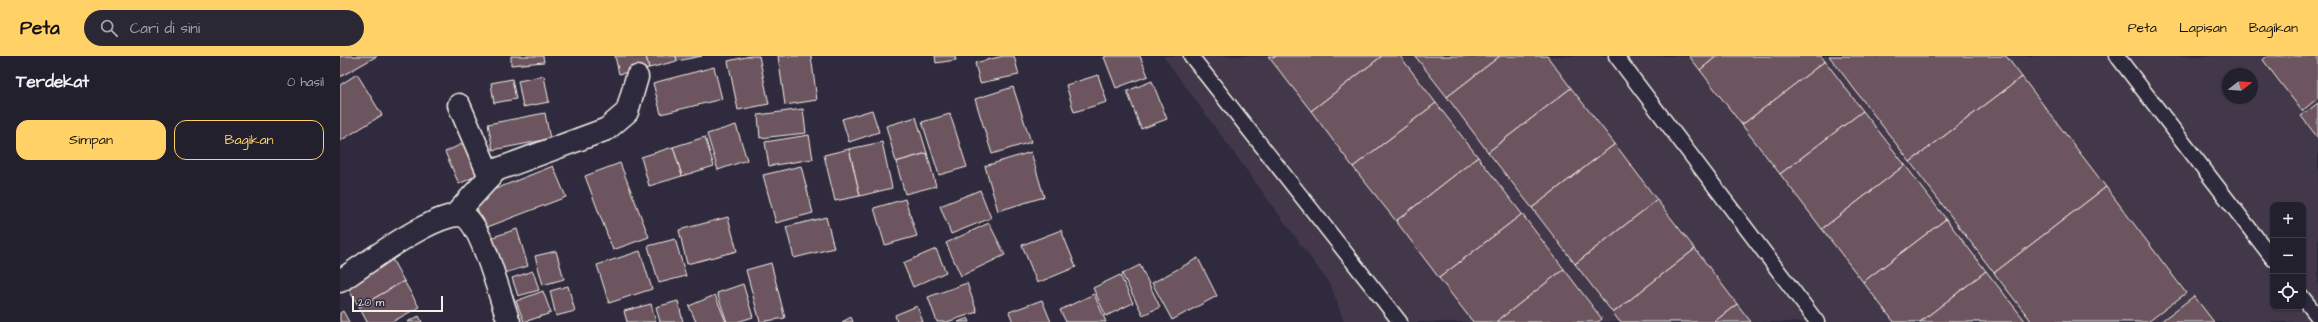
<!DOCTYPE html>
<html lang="id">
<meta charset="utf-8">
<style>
:root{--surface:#23202e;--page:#2b2836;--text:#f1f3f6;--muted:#a3a3aa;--line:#403e4a;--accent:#ffd166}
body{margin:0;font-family:"Architects Daughter",sans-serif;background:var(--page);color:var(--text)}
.controls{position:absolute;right:12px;bottom:12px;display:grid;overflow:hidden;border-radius:8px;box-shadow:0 1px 3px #0004}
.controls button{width:36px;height:36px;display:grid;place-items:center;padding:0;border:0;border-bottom:1px solid var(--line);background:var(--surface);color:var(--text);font:20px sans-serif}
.compass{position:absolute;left:1882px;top:12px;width:36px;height:36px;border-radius:50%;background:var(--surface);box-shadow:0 1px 3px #0004;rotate:73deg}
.scale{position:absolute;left:12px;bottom:10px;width:91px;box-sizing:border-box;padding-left:4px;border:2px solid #f4f1e8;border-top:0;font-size:11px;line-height:14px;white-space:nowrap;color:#f4f1e8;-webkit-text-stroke:3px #2f2a3d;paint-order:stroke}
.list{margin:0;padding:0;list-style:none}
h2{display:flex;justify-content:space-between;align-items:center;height:52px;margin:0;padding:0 16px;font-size:17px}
h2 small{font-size:13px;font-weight:400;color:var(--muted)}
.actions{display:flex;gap:8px;padding:12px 16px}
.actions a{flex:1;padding:9px 0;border:1px solid var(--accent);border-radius:12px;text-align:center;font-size:14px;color:var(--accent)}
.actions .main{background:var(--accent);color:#111}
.icon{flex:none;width:22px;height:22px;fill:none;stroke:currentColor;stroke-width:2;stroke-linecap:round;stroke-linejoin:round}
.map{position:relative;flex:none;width:1978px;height:266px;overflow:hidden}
header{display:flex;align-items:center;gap:24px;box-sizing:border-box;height:56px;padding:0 20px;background:var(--accent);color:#111}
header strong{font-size:19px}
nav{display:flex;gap:22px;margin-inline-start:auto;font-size:14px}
.search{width:280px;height:36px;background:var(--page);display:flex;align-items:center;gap:10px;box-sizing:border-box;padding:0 14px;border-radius:22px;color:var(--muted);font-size:15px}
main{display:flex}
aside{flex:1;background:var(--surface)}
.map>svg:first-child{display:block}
</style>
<header>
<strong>Peta</strong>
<div class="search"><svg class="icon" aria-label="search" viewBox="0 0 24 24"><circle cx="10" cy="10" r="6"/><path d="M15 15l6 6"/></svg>Cari di sini</div>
<nav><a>Peta</a><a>Lapisan</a><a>Bagikan</a></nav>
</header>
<main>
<aside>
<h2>Terdekat<small>0 hasil</small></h2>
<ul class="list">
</ul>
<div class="actions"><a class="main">Simpan</a><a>Bagikan</a></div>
</aside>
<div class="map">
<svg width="1978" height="266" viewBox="0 0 1978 266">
<rect width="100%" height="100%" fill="#2f2a3d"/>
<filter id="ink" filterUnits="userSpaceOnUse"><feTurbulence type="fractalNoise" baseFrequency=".025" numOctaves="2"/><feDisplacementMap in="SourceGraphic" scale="8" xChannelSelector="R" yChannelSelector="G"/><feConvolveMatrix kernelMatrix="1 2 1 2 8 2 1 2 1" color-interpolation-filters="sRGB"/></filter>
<g filter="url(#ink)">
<!-- built -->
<path fill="#423748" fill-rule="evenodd" d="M823 0H1978V266H1004L991 230ZM1888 18H1912V42H1888ZM1933 149H1963V251H1933Z"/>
<!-- building -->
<g fill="#6d5561" stroke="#f4f1e8">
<path d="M0 0H37L0 21Z"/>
<path d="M171 0H203L204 6 171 9Z"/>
<path d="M275 0H306L309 12 279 18Z"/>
<path d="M306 0H336L337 5 309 12Z"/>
<path d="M336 0H362L337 5Z"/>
<path d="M410 0H419L429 48 398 54 388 5Z"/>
<path d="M438 0H471L477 44 445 49Z"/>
<path d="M595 0H615L616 4 596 7Z"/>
<path d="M663 0H674L679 19 640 27 635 7Z"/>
<path d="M768 0H800L808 20 776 32 764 1Z"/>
<path d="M928 0H936L931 4Z"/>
<path d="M936 0H1042L971 55 931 4Z"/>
<path d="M1042 0H1060L1096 47 1013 111 971 55Z"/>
<path d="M1075 0H1160L1107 41Z"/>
<path d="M1160 0H1207L1231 32 1148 96 1107 41Z"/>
<path d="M1349 0H1377L1360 14Z"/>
<path d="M1377 0H1481L1485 5 1402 69 1360 14Z"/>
<path d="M1489 0H1666L1682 21 1570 106Z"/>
<path d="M1927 0H1978V42L1962 55 1923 4Z"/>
<path d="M1485 5 1523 55 1440 118 1402 69Z"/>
<path d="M374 11 382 43 321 58 313 27Z"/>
<path d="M17 18 42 59 0 85V29Z"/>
<path d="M758 19 767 46 734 56 726 29Z"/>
<path d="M204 20 209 46 183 51 178 25Z"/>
<path d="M1682 21 1766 131 1654 217 1570 106Z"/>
<path d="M172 23 176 43 154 47 151 27Z"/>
<path d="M812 25 827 63 801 73 787 35Z"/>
<path d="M673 31 691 86 652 98 635 43Z"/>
<path d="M1231 32 1275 88 1192 152 1148 96Z"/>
<path d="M1096 47 1138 101 1056 165 1013 111Z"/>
<path d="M1978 47V82L1961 60Z"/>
<path d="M463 53 466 77 420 82 418 59Z"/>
<path d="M532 54 539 76 509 86 502 63Z"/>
<path d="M1523 55 1565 109 1482 173 1440 118Z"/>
<path d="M205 57 210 83 153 94 148 68Z"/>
<path d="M610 58 627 111 599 119 582 66Z"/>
<path d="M576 61 587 97 556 106 546 70Z"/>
<path d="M396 69 407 104 378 114 367 78Z"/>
<path d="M469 79 473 103 429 110 425 86Z"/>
<path d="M365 81 374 110 342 120 333 91Z"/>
<path d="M126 86 140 118 119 128 105 96Z"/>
<path d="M542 86 552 132 520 140 509 93Z"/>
<path d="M1275 88 1317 144 1235 208 1192 152Z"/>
<path d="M333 91 342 120 309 130 301 101Z"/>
<path d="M509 93 520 140 495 145 484 99Z"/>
<path d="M691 96 704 141 658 155 645 110Z"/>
<path d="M587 97 596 130 565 138 556 106Z"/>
<path d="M1138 101 1182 158 1099 222 1056 165Z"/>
<path d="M280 107 309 181 273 194 245 120Z"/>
<path d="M1565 109 1606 163 1523 226 1482 173Z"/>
<path d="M213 110 226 141 145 172 133 142Z"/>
<path d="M461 110 473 157 436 167 423 119Z"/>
<path d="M1766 131 1846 237 1808 266H1692L1654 217Z"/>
<path d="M640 134 651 162 611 178 600 150Z"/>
<path d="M565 143 577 180 545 189 534 152Z"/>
<path d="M1317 144 1355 193 1273 257 1235 208Z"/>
<path d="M1182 158 1224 213 1156 266H1133L1099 222Z"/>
<path d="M388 161 397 195 347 208 339 174Z"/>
<path d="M486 161 494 192 454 202 446 171Z"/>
<path d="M1606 163 1646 215 1580 266H1554L1523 226Z"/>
<path d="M649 167 665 199 621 220 606 187Z"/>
<path d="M177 173 188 210 161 218 150 182Z"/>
<path d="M721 174 736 211 697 227 682 189Z"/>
<path d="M335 183 346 220 319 227 308 190Z"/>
<path d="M596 193 606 216 573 231 563 207Z"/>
<path d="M1355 193 1397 248 1374 266H1280L1273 257Z"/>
<path d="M216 195 224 223 203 229 195 200Z"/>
<path d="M300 195 312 233 269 247 257 209Z"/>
<path d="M858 202 877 240 832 264 812 227Z"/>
<path d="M52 203 64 225 19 251 6 229Z"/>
<path d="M431 207 445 262 420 266 406 214Z"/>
<path d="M800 209 820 251 803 259 782 218Z"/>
<path d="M1224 213 1262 263 1258 266H1156Z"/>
<path d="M193 215 199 234 178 240 172 222Z"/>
<path d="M1646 215 1686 266H1580Z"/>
<path d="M780 219 793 247 766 260 753 232Z"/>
<path d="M64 225 79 251 52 266H27L19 251Z"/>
<path d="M627 227 637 256 607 266H597L588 241Z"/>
<path d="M403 228 413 261 397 266H387L377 237Z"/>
<path d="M228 230 235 255 216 260 210 235Z"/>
<path d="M203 235 211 257 184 266 176 245Z"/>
<path d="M754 238 766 266H726L720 254Z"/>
<path d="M375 239 386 266H356L349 250Z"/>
<path d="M1854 240 1874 266H1820Z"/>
<path d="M702 244 711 266H673L669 256Z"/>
<path d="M338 245 343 266H320L316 251Z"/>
<path d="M311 248 316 266H287L284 255Z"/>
<path d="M1397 248 1411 266H1374Z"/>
<path d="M577 250 583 266H557L555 259Z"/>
<path d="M3 255 9 266H0V257Z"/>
<path d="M79 260 82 266H67Z"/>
<path d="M511 261 513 266H502Z"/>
<path d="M628 262 630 266H618Z"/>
</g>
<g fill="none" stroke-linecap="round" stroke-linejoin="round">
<!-- service casing -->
<g stroke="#f4f1e8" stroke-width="17">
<g id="service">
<path d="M851 0 1060 266"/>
<path d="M1276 0 1477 266"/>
<path d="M1777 0 1933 203"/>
<path d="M1963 242 1978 261"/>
</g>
</g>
<!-- minor casing -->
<g stroke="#f4f1e8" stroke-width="25">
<g id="minor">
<path d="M119 49 150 121"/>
<path d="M117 157 156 114 267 73 287 56 297 21"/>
<path d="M0 225C20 212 108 145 127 162 144 177 160 242 169 266"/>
</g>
</g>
<!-- service -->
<use href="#service" stroke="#2f2a3d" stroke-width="14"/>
<!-- minor -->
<use href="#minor" stroke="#2f2a3d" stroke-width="22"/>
</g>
</g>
</svg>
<div class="controls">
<button>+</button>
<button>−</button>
<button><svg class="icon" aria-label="locate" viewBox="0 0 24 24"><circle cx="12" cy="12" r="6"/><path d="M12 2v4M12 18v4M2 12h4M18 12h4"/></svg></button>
</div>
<svg class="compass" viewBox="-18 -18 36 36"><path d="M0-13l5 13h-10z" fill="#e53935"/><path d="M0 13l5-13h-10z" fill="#a3a3aa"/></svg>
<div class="scale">20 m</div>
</div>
</main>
